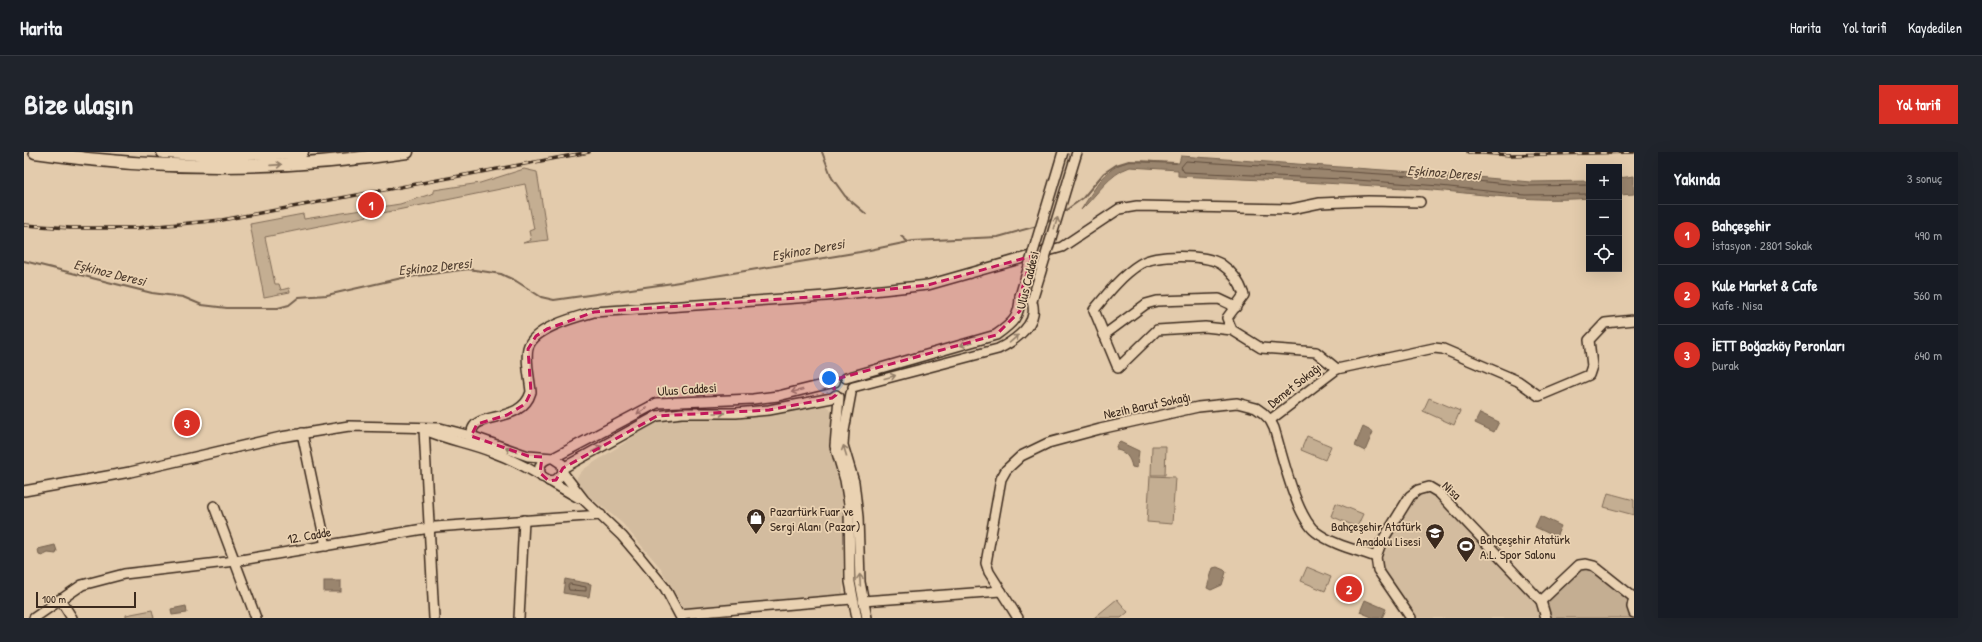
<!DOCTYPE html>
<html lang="tr">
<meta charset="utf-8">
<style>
:root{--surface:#171b24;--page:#20242c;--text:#f1f3f6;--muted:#9ea1a6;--line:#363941;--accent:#d93025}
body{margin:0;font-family:"Patrick Hand",sans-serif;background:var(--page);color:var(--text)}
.controls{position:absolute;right:12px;top:12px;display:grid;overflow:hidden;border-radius:0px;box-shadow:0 4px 16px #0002}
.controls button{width:36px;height:36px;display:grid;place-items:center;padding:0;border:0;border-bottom:1px solid var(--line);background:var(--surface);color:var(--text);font:20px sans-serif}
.scale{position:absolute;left:12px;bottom:10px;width:100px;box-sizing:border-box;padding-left:4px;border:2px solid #3b2a1e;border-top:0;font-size:11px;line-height:14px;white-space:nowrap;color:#3b2a1e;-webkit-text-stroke:3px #ead2b2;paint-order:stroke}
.you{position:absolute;left:805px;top:226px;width:14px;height:14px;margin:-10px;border:3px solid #fff;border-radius:50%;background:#1a73e8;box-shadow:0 0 0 6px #1a73e833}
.badge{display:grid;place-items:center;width:26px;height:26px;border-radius:50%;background:var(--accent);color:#fff;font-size:13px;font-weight:700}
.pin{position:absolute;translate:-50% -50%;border:2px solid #fff;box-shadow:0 1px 4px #0006}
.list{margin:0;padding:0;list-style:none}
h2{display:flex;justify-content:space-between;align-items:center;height:52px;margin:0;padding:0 16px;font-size:17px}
h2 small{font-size:13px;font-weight:400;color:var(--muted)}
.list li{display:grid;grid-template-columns:26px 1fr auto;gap:12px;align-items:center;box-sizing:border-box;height:60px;padding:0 16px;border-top:1px solid var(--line)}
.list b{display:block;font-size:15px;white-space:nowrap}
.list p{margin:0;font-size:13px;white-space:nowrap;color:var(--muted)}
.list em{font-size:13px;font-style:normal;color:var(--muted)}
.icon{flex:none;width:22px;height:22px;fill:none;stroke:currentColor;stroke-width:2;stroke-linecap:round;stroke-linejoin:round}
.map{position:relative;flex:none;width:1610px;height:466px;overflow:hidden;border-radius:0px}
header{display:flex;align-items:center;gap:24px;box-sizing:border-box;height:56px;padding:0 20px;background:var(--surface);border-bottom:1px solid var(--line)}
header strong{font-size:19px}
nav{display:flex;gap:22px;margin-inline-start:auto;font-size:14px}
.intro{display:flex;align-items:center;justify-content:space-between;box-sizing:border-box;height:96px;padding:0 24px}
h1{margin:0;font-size:28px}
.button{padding:10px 18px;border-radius:0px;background:var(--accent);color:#fff;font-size:14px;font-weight:700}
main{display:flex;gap:24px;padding:0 24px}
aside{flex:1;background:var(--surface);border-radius:0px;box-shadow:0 4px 16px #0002}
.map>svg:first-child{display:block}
</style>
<header>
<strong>Harita</strong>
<nav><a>Harita</a><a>Yol tarifi</a><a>Kaydedilen</a></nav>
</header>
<div class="intro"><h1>Bize ulaşın</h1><a class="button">Yol tarifi</a></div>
<main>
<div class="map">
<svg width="1610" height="466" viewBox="0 0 1610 466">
<rect width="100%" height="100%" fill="#e3cbac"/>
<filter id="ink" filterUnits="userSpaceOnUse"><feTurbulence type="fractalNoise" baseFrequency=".025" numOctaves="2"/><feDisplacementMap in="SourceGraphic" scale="8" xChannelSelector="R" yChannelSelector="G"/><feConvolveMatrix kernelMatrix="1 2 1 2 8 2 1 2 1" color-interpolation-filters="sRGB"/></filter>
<g filter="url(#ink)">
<!-- built -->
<g fill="#d3bc9f">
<path d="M796 252 806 256 809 264 808 298 815 330 819 340 822 369 819 374V445L661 458 635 414 598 371 559 339 552 330 553 325 560 317 637 267 746 263Z"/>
<path d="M1405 335 1509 441 1522 466H1387L1354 418 1357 391 1386 344Z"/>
</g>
<!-- green -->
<g fill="#c4ae92" stroke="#806c58">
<path d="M500 17 513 20 524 88 499 91 507 88 505 79 510 77 501 32 241 85 251 132H255L257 138 265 136 266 140 240 145 226 72 279 62 280 67 376 52 410 41V38L456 31Z"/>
<path d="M1405 246 1436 259 1430 273 1399 259Z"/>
<path d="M1283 284 1307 294 1301 308 1277 298Z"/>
<path d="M1128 294H1142L1141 323H1127Z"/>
<path d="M1126 324 1151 325 1148 372 1123 370Z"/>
<path d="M1584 341 1610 348V363L1580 355Z"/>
<path d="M1312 351 1339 362 1333 375 1307 364Z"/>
<path d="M1562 412 1609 445 1610 466H1522L1517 449Z"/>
<path d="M1283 415 1307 425 1301 439 1277 429Z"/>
<path d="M1093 447 1104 460 1097 466H1070Z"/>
<path d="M128 458 130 466H102V463Z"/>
</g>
<!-- water -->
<g fill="#9a856e" stroke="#74614e">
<path d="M1157 4 1432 23 1506 30 1565 29V46C1508 51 1453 41 1396 37 1316 31 1235 28 1154 24V18L1106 15C1085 22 1073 43 1057 58 1068 41 1081 15 1103 10 1117 7 1140 11 1155 11Z"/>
<path d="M1610 24V42L1595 43V26Z"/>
<path d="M1456 261 1475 270 1470 280 1451 271Z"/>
<path d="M1339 275 1349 280 1341 299 1331 294Z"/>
<path d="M1096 290 1115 299 1113 316 1108 315C1106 306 1102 300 1093 298L1092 294Z"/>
<path d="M1516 364 1537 374 1532 385 1511 375Z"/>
<path d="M31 393 33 399 32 402 24 401 18 404 15 403 14 397Z"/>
<path d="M1193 415 1200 418 1202 420 1198 433 1187 438 1183 436 1189 416Z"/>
<path d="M541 427 567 432 565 445 539 441Z"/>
<rect x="300" y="429" width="17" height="11"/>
<path d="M1341 448 1362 457 1358 466H1350L1336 460Z"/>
<path d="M162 454 163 461 148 463 147 457Z"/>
</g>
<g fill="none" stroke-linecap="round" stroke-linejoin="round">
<!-- shore -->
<g stroke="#614e3e" stroke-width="1">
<path d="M1565 33 1505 34 1431 27 1162 9 1157 15 1160 20 1319 27 1416 34 1501 43 1565 42"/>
<path d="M546 432 562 435V439L545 438 544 434Z"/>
</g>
<!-- stream -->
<g stroke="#74614e" stroke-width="2">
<path d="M798 0 808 26 821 44 842 62"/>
<path d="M1038 61 1059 46 1080 21 1092 13 1105 9 1152 11"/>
<path d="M1021 71 1029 67"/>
<path d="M877 84 884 90"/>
<path d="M0 109 128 141 159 145 178 153 203 156H254L265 153 275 145 303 143 378 126 444 117 477 122 492 129 517 145 530 148 649 131 836 100 889 89 974 85 1013 74"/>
</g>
<!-- minor casing -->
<g stroke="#3b2a1e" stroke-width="12">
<g id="minor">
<path d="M1208 178 1181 175 1133 178 1094 216 1070 158C1083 142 1098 123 1116 112 1132 102 1180 102 1197 112 1209 120 1216 131 1220 143L1203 166 1208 178 1237 196 1292 200 1313 217 1246 268"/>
<path d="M1080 183 1122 152 1133 149 1195 147 1212 155"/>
<path d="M1313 217 1410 196 1419 197 1494 229 1515 244 1565 223 1568 214 1565 188 1581 171 1610 168"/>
<path d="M822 226 972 183C989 171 996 165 996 144"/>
<path d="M829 235 974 197C987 191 1007 177 1009 162 1010 158 1009 153 1008 149"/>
<path d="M827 241 820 279 819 293 830 330 834 365 836 430 843 466"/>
<path d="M815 245 811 294 821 328 825 352 826 430 833 466"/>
<path d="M400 277 410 466"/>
<path d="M401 278C423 288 446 291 468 300 499 311 526 330 555 346"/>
<path d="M278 281 302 394"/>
<path d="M446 292C447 287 447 280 449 276 456 260 498 271 507 240 506 227 501 209 504 196 509 176 552 165 570 160L802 144 904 133 1038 95 1095 57 1113 54 1267 57 1296 51 1344 49 1396 50"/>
<path d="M529 306 633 251 729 247 754 244 811 230"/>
<path d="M539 316 633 264 658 261H712L745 258 808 246 812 243"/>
<path d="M539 321 560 348 598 384 615 404 641 436 657 466"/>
<path d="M518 325C513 317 516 309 525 306"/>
<path d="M0 339 106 320 257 285 325 274 416 276 447 284 504 304 529 306 538 312 539 321 532 328 525 329"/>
<path d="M190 354 232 466"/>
<path d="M1610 445 1608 455 1610 461"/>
<path d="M36 447 48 466"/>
<path d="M839 449 977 439"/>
<path d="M1517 449 1555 413 1562 412 1570 414 1609 445"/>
<path d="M656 462 828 447"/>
<path d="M10 466 58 433 100 422 211 409 411 375 577 363"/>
<path d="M495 466 500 368"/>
<path d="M994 466 965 420 962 411 977 327 982 318 997 304 1024 291 1076 277 1174 255 1213 251 1232 256 1239 261 1246 268 1250 276C1258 302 1272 365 1292 380 1309 393 1333 398 1352 405"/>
<path d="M1387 466 1354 418 1352 405 1357 391 1386 344 1394 338 1405 335 1415 341 1517 449 1522 466"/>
</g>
</g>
<!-- major casing -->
<g stroke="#3b2a1e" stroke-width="15">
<g id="major">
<path d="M11 0C134 19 260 18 383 0"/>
<path d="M139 0 194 3 278 0"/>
</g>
</g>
<!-- minor -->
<use href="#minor" stroke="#ead2b2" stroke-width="9"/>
<!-- major -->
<use href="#major" stroke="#ead2b2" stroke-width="12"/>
<!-- rail casing -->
<g stroke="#3b2a1e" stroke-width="3.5">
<g id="rail">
<path d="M1444 0 1487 3 1610 0"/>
<path d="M0 73 46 76H112L198 68 565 0"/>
</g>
</g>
<!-- rail -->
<use href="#rail" stroke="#ead2b2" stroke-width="2" stroke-dasharray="6" stroke-linecap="butt"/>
<!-- minor-bridge casing -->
<g stroke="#3b2a1e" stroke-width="12" stroke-linecap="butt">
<g id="minor-bridge">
<path d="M996 144 1039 0"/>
<path d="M1008 149 1053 0"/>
</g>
</g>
<!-- minor-bridge -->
<use href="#minor-bridge" stroke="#ead2b2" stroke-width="9"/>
</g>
<!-- one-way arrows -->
<defs><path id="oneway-shaft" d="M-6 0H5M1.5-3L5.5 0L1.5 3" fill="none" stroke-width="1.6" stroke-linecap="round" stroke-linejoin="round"/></defs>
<g stroke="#927e68">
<use href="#oneway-shaft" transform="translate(252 13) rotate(-4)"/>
<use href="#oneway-shaft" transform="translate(1032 71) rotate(-73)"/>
<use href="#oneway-shaft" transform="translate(990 187) rotate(-41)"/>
<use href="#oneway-shaft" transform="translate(942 192) rotate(164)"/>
<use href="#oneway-shaft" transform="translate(866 225) rotate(-15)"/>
<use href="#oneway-shaft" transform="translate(773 239) rotate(166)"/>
<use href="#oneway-shaft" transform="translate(618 259) rotate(150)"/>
<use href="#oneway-shaft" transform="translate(695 261)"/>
<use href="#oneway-shaft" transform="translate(573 297) rotate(-29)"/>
<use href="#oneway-shaft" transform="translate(487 298) rotate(-160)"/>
<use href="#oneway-shaft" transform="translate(821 299) rotate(-107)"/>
<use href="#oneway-shaft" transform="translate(836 428) rotate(-93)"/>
</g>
</g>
<!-- marked area -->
<path fill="#c2185b" fill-opacity="0.2" stroke="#c2185b" stroke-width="3" stroke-dasharray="8 5" stroke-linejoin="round" d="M1008 104 996 144V159L972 183 816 226 809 232 812 243 808 246 745 258 633 264 539 316 532 328 525 329 516 321 518 305 504 304 447 284 453 272 483 263 501 252 507 240 504 197 512 184 523 177 570 160 802 144 904 133Z"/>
<!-- icons -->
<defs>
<g id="shop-pin" transform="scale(1)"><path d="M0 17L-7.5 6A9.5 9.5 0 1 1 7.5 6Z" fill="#3b2a1e" stroke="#ead2b2"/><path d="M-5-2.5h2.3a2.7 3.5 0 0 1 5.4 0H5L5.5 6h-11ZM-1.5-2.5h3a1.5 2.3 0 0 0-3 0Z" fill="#fff"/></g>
<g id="school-pin" transform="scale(1)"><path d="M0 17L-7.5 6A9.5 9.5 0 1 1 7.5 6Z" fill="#3b2a1e" stroke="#ead2b2"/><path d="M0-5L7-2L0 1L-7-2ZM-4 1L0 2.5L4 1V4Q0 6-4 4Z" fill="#fff"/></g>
<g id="stadium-pin" transform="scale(1)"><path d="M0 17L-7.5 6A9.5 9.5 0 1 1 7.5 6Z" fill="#3b2a1e" stroke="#ead2b2"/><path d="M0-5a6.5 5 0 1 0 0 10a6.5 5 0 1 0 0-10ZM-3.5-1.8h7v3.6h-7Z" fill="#fff"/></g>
</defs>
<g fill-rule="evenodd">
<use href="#shop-pin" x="732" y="366"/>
<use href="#school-pin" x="1411" y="381"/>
<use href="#stadium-pin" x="1442" y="394"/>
</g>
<g text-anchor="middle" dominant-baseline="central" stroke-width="3.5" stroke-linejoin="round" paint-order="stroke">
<!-- street labels -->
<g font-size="13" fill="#3b2a1e" stroke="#ead2b2">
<text transform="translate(1003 128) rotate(-76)">Ulus Caddesi</text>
<text transform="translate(1270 233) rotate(-38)">Demet Sokağı</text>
<text transform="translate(663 237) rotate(-4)">Ulus Caddesi</text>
<text transform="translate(1123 253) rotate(-12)">Nezih Barut Sokağı</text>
<text transform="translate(1428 338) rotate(43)">Nisa</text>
<text transform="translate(285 383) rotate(-10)">12. Cadde</text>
</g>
<!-- poi labels -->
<g font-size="13" fill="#3b2a1e" stroke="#ead2b2" text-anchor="start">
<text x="746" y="359">Pazartürk Fuar ve<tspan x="746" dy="15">Sergi Alanı (Pazar)</tspan></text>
<text x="1397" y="374" text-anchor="end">Bahçeşehir Atatürk<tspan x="1397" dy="15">Anadolu Lisesi</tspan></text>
<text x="1456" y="387">Bahçeşehir Atatürk<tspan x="1456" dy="15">A.L. Spor Salonu</tspan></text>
</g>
<!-- water labels -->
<g font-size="14" font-style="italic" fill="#534132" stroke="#ead2b2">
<text transform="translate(1420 20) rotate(4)">Eşkinoz Deresi</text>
<text transform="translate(784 97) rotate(-10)">Eşkinoz Deresi</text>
<text transform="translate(411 114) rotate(-6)">Eşkinoz Deresi</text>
<text transform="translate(86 120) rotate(14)">Eşkinoz Deresi</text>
</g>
</g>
</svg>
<div class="controls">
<button>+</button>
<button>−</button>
<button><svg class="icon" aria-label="locate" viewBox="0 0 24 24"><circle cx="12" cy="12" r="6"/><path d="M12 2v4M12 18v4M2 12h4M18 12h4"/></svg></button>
</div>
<div class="scale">100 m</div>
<div class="you"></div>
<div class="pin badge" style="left:347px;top:53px">1</div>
<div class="pin badge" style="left:1325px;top:437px">2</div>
<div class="pin badge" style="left:163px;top:271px">3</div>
</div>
<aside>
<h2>Yakında<small>3 sonuç</small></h2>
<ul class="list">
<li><span class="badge">1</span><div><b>Bahçeşehir</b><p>İstasyon · 2801 Sokak</p></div><em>490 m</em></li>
<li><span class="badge">2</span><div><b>Kule Market &amp; Cafe</b><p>Kafe · Nisa</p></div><em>560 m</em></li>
<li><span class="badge">3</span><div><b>İETT Boğazköy Peronları</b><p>Durak</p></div><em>640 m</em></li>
</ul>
</aside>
</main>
